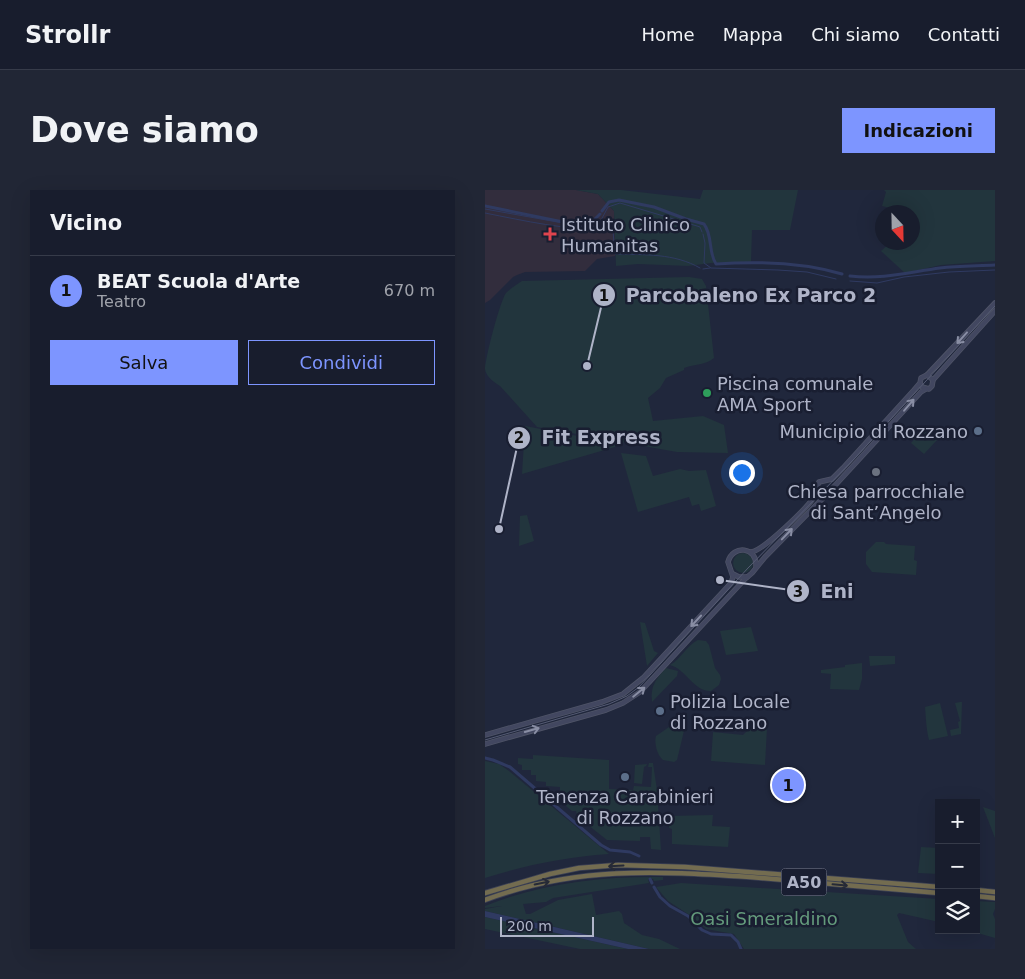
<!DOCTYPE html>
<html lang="it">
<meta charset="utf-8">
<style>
:root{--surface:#181d2d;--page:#212635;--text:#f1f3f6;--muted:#9fa2aa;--line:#363b49;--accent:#7d95ff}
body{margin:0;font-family:"DejaVu Sans",sans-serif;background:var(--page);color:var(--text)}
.controls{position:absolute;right:15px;bottom:15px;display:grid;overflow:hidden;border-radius:0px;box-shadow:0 5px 20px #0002}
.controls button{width:45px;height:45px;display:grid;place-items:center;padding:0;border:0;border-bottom:1px solid var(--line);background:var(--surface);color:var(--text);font:25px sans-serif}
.compass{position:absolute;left:390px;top:15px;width:45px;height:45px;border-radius:50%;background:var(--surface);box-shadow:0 5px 20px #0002;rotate:158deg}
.scale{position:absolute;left:15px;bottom:12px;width:94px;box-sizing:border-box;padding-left:5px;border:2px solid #afb4c8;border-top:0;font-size:14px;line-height:18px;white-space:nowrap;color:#afb4c8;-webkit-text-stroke:4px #191e31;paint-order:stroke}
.you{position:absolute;left:256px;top:282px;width:18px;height:18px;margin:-12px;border:4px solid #fff;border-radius:50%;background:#1a73e8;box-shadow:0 0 0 8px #1a73e833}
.badge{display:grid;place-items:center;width:32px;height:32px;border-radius:50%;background:var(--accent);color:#111;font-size:16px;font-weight:700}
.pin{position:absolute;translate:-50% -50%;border:2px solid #fff;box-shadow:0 1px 5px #0006}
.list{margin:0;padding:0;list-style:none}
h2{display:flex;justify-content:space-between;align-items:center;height:65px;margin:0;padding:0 20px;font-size:21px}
h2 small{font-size:16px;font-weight:400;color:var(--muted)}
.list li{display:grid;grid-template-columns:32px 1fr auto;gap:15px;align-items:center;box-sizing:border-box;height:70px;padding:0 20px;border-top:1px solid var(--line)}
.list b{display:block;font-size:19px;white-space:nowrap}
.list p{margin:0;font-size:16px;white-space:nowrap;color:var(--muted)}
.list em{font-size:16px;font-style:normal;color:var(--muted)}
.actions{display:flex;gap:10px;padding:15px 20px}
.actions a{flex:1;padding:11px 0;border:1px solid var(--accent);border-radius:0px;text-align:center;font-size:18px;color:var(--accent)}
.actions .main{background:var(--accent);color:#111}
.icon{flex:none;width:28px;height:28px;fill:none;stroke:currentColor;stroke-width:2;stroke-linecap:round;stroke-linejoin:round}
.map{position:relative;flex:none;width:510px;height:759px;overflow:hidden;border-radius:0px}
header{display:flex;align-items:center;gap:30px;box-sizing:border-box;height:70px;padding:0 25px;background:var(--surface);border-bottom:1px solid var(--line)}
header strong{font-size:24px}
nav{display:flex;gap:28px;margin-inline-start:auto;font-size:18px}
.intro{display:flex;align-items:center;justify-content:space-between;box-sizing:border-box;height:120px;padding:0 30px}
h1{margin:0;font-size:35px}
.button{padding:12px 22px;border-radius:0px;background:var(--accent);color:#111;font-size:18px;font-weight:700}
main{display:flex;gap:30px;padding:0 30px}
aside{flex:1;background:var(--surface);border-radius:0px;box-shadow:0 5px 20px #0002}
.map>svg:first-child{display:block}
</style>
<header>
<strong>Strollr</strong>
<nav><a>Home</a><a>Mappa</a><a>Chi siamo</a><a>Contatti</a></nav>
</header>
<div class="intro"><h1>Dove siamo</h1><a class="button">Indicazioni</a></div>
<main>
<aside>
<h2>Vicino<small></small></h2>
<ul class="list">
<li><span class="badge">1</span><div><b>BEAT Scuola d'Arte</b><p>Teatro</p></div><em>670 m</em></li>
</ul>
<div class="actions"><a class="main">Salva</a><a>Condividi</a></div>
</aside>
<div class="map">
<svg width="510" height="759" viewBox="0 0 510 759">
<rect width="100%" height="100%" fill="#20273c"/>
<!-- medical -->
<path fill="#322d3d" d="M0 0H91L113 4 129 21 130 66 112 69 100 81 40 82 32 85 28 87 5 110 0 113Z"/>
<!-- green -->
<g fill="#22353d">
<path d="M91 0H136L215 9 218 0H313L305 40H267L266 72 226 73 203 76 153 74 131 76 129 21 113 4Z"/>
<path d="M399 0H510V71L456 75 420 83 396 61 405 53 428 52V22H404L405 18 397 16 401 2Z"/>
<path d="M204 87 217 89 221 96 229 168C221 175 209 174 199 178V180L181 188 175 198 163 208 168 231 218 226 239 235 243 263 192 262 52 237 15 196C9 192 1 187 0 179 0 169 15 111 21 103 25 99 31 95 37 91Z"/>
<path d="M40 236 130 253V257L37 284Z"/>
<path d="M443 240 453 249 439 264 426 253 437 241Z"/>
<path d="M136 263 161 266 168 286 195 279 204 281 221 280 231 316 216 321 214 314 207 316 204 307 153 322Z"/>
<path d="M42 325 49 351 34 356 35 326Z"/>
<path d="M391 352H399L401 354 430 356 429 370 432 371 431 385 387 382 381 374V362Z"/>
<circle cx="258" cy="373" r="10"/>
<path d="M155 432 160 433 169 461 173 463 162 476Z"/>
<path d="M266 437 273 461 241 465 235 441Z"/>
<path d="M213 450 221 451 224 455 230 478 235 485 236 489 234 495 226 501C209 502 201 479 185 475 196 469 202 455 213 450Z"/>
<path d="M384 466H410V474L385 476Z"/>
<path d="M377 473V489L374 500 345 499 346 484 336 483V480L360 477V475Z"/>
<path d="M181 478 193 481 192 486 167 512C165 496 171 489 181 478Z"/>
<path d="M475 512H477L476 544 466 546 465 540 474 538 473 532 475 531 470 513Z"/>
<path d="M455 513 463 546 444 550C441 538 441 528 440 517Z"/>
<path d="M203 524 192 570 189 572 178 570C172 565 169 553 171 546Z"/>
<path d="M266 537 282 538 280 575 226 571 228 542 258 545Z"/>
<path d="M48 565 124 570V599L148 600 149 596 166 597 167 577H163L164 573H168L172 600 176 660 166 659 165 647H155V651L122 650 103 635 102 631H99L92 625 91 621H87L81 616 80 611H75V597L61 596V592L51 591V585H46V580H37V575L33 574V568L48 569Z"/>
<path d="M0 571 14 574 24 581 124 664C80 667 42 675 0 688Z"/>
<path d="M162 574 161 576 159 577 157 594 149 593 150 575Z"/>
<path d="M498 617 510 621V648Z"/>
<path d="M228 625 227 636 245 637 243 657 187 654V639L184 638 183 626Z"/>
<path d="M436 657 454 658V684L433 683Z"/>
<path d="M178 687V690L169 691 168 689H163L164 693 68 708 61 712 38 714 41 724H45L73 710 107 704 111 725 134 721 137 724 139 733 157 745 174 749 195 759H164L0 721V719L17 716 0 718V716C57 693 117 686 178 687Z"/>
<path d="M196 693 454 709V732L414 723 412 725 423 752 431 759H259L249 744 221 739 206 726 183 711 171 697Z"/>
<path d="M491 711 510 712V719L508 724 510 729V748L482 740H491Z"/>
<path d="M0 727 143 759H95L0 739Z"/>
</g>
<!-- water -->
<path fill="#2f3a61" d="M0 721 164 759H143L0 727Z"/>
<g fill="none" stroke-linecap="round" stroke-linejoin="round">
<!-- stream -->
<g stroke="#2f3a61" stroke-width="1">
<path d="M0 19 106 38 114 34 123 17 135 13 212 36 215 37 217 42"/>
<path d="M0 23C40 31 81 40 123 40"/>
<path d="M125 40 128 41 130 64C160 65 189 63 215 78"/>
<path d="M218 44 220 53 219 73 226 78 293 80 322 82 351 89"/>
<path d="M218 79 225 78"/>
<path d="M365 91 392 93 419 87 464 82 510 80"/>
</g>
<!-- canal -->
<g stroke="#2f3a61" stroke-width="3">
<path d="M0 16 83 33 107 32 115 24"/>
<path d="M117 21 124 12 134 10 169 17 201 29 219 34C228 46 223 62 231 74 274 71 316 72 357 84"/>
<path d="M365 86C396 90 425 82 455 78 473 76 492 76 510 75"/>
<path d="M0 568 8 570 25 577 116 655 125 660 145 662 154 666"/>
<path d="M165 689 167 693"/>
<path d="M169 697 175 707 185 716 203 726 217 740 226 744 246 745 253 752 256 759"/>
</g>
<!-- secondary casing -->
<g stroke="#4f5467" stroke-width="5.5">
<g id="secondary">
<path d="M442 185 510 113"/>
<path d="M448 190 510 121"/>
<path d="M266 362C278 361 322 318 329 307 332 302 331 297 334 292L347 289 358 278 429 200 435 193 436 188 442 185 448 190 447 196 444 199 437 197 435 193"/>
<path d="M248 384 254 387H262"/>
<path d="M0 545 117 512 138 504 158 488 246 393 248 387 243 372C248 354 272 357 271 376"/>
<path d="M0 554 121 520 138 513 155 502 260 389 267 383 280 367 344 302 436 202 441 199"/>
</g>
</g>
<!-- highway casing -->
<g stroke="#3c4154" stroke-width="6">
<g id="highway">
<path d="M491 700 510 702"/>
<path d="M0 703 65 684 94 678 133 675 200 677 454 697"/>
<path d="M491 706 510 708"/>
<path d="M0 710C90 676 171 681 265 687 328 692 391 698 454 703"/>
</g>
</g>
<!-- secondary -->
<use href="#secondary" stroke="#424760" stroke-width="4"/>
<!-- highway -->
<use href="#highway" stroke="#736c50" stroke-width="4.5"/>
<!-- tram -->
<path stroke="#565c74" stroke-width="1" d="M0 550 124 514 142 506 154 497 263 378 371 267 510 116"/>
</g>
<!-- one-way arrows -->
<defs><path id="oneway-shaft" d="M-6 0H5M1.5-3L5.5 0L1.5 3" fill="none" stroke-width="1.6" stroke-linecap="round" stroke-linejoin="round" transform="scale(1.25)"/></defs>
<g stroke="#898ea4">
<use href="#oneway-shaft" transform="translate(477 148) rotate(132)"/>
<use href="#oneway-shaft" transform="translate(424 215) rotate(-49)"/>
<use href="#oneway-shaft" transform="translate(302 344) rotate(-46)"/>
<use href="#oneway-shaft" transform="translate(211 431) rotate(133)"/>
<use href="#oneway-shaft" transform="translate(154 502) rotate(-39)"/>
<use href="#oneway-shaft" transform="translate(47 540) rotate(-16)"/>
</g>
<g stroke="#262a36">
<use href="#oneway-shaft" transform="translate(131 676) rotate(177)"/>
<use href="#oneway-shaft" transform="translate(57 693) rotate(-12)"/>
<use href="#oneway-shaft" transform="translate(355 695) rotate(5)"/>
</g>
<!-- markers -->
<path fill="#e0444e" stroke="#191e31" stroke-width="2" d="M62.5 36.5h5v5h5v5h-5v5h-5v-5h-5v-5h5z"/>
<circle fill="#2e9e5b" stroke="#191e31" stroke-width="2" cx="222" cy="203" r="5"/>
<g fill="#5c6f8a" stroke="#191e31" stroke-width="2">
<circle cx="493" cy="241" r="5"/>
<circle cx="175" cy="521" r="5"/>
<circle cx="140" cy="587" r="5"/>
</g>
<circle fill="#6b7280" stroke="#191e31" stroke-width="2" cx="391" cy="282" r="5"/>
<g text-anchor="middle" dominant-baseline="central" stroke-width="5" stroke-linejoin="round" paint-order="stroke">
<!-- shield labels -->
<rect fill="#191e31" stroke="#82879b" stroke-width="1" x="296.5" y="678.5" width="45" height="27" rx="4"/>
<g font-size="16" font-weight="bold" fill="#afb4c8">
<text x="319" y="692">A50</text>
</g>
<!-- poi labels -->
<g font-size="18" fill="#afb4c8" stroke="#191e31" text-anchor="start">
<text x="76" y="34">Istituto Clinico<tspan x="76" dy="21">Humanitas</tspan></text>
<text x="232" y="193">Piscina comunale<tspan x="232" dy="21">AMA Sport</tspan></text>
<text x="483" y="241" text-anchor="end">Municipio di Rozzano</text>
<text x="391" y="301" text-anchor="middle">Chiesa parrocchiale<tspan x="391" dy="21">di Sant’Angelo</tspan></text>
<text x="185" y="511">Polizia Locale<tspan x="185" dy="21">di Rozzano</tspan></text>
<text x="140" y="606" text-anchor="middle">Tenenza Carabinieri<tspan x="140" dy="21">di Rozzano</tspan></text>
</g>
<!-- park labels -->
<g font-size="18" fill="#649b7c" stroke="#191e31">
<text x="279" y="728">Oasi Smeraldino</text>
</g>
</g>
<!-- callouts -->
<path fill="none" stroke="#afb4c8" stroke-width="2" d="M102 176L119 105M14 339L34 248M235 390L313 401"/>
<g fill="#afb4c8" stroke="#191e31" stroke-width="2">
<circle cx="102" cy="176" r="5"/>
<circle cx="14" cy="339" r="5"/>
<circle cx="235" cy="390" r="5"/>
<circle cx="119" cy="105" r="12"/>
<circle cx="34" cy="248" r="12"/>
<circle cx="313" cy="401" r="12"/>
</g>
<g font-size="15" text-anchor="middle" font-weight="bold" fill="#111">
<text x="119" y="111">1</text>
<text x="34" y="253">2</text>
<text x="313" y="407">3</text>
</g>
<g font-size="19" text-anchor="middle" font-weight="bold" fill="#afb4c8" stroke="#191e31" stroke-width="5" stroke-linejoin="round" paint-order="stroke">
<text x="266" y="112">Parcobaleno Ex Parco 2</text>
<text x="116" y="254">Fit Express</text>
<text x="352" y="408">Eni</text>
</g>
</svg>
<div class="controls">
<button>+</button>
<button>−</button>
<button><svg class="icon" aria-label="layers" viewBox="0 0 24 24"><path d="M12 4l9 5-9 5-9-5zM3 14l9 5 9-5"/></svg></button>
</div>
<svg class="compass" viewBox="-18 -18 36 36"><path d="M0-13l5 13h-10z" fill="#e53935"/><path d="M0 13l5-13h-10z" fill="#9fa2aa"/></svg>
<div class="scale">200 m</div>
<div class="you"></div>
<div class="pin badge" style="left:303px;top:595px">1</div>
</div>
</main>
